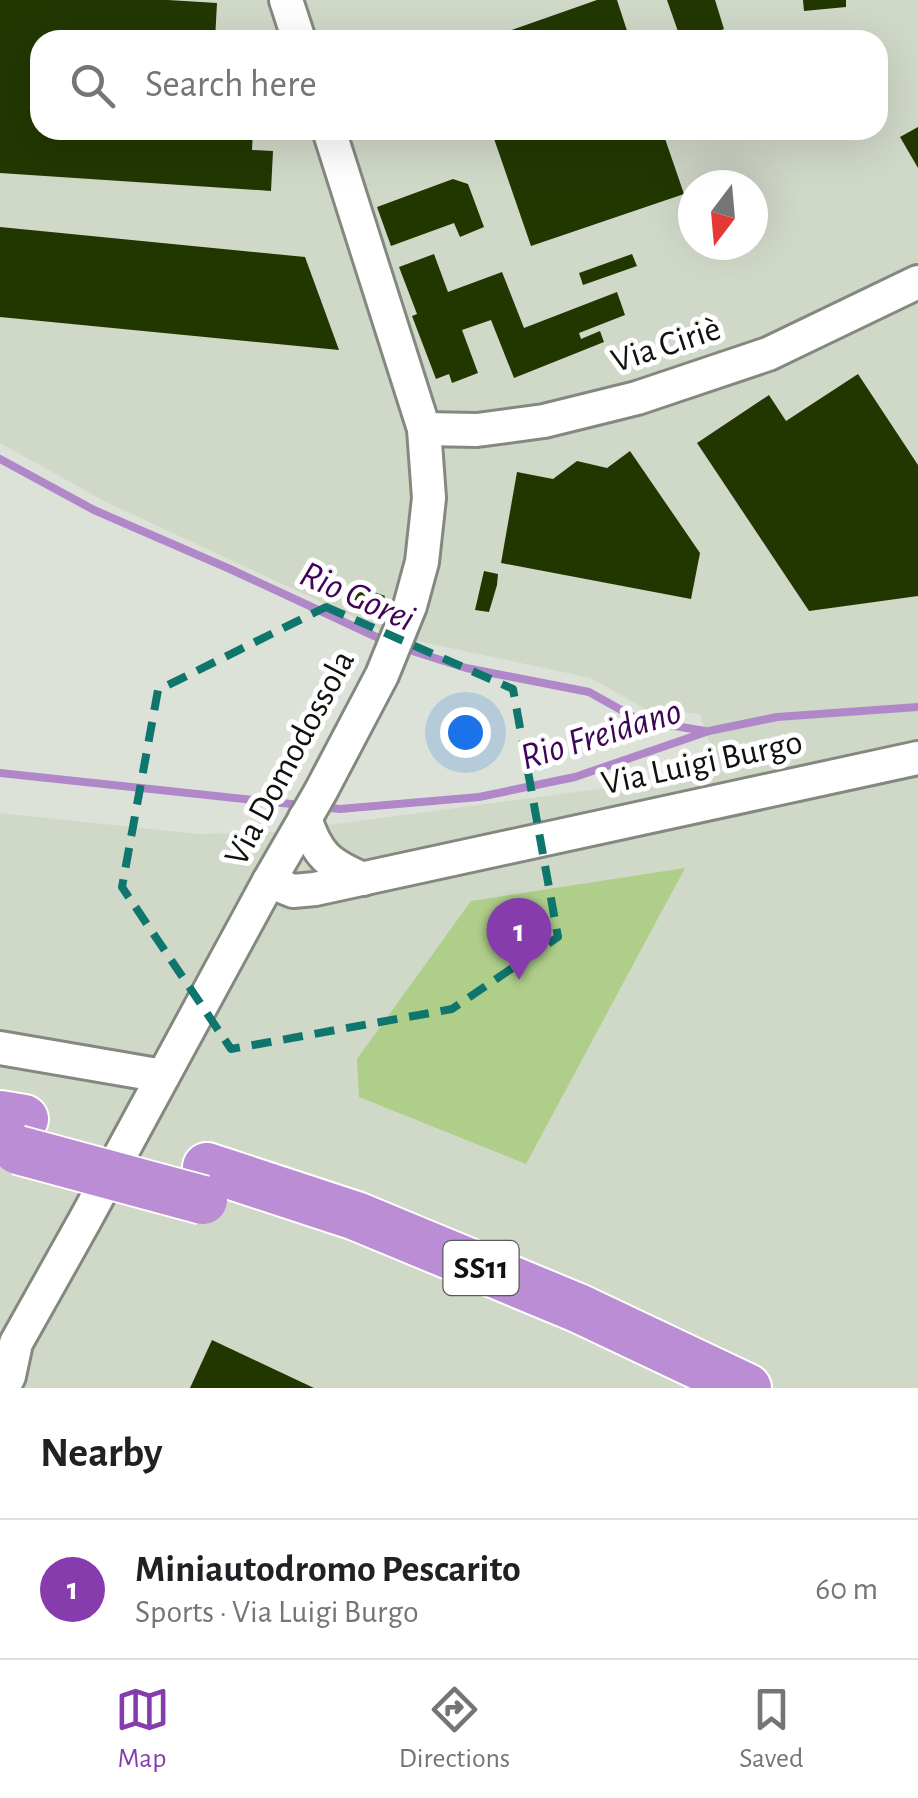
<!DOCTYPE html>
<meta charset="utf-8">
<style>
:root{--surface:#fff;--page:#f6f6f6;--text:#202124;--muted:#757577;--line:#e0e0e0;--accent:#873cae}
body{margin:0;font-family:"Alegreya Sans",sans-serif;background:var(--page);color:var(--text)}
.compass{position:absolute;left:678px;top:170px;width:90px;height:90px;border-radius:50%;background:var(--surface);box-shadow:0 10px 40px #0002;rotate:196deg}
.you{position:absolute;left:465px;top:732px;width:35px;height:35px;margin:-25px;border:8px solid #fff;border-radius:50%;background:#1a73e8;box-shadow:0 0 0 15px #1a73e833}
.badge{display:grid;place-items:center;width:65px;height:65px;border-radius:50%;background:var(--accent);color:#fff;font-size:32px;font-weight:700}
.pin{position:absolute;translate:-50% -82px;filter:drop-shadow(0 2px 5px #0008)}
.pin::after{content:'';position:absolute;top:52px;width:35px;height:30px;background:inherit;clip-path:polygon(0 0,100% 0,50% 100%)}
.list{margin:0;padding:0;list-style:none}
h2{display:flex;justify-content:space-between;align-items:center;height:130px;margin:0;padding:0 40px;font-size:42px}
h2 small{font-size:32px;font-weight:400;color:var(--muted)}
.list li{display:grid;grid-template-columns:65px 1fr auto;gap:30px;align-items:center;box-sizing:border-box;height:140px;padding:0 40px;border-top:2px solid var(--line)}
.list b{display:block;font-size:38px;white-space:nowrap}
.list p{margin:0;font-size:32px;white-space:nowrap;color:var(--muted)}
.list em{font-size:32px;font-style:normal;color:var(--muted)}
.icon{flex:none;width:55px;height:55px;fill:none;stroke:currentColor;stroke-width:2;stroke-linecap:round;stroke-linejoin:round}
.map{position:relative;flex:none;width:918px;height:1388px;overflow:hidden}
.search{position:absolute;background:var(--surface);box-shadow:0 10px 40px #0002;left:30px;right:30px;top:30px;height:110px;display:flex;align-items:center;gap:25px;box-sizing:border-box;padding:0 35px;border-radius:30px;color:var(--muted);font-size:38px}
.sheet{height:270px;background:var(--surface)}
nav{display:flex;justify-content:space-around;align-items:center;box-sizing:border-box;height:140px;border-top:2px solid var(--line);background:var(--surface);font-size:28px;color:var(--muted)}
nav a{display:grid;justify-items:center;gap:5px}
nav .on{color:var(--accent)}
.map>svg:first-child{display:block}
</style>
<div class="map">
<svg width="918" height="1388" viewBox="0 0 918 1388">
<rect width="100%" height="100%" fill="#dde2d8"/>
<!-- built -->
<path fill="#d0d8c8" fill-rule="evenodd" d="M0 0H918V1388H0V813L198 834 276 832 719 773 700 714 645 709 591 678 394 636 106 502 0 443ZM40 40H878V130H40ZM693 185H753V245H693Z"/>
<!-- green -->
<path fill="#aece8a" d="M685 868 526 1164 359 1097 357 1059 471 901Z"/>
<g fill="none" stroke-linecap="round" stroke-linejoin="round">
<!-- stream -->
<g stroke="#b087c9" stroke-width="8">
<path d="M0 459 94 510 230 569 385 641"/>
<path d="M403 648 466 668 589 692 639 720 705 731"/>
<path d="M0 773 301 805"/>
<path d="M320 807 340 809 479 797 575 777 709 731 777 717 918 707"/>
</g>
</g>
<!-- building -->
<g fill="#223700">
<path d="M0 0H168L217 3 215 40H40V130H253L252 150 273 151 271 191 0 173Z"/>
<path d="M597 0H617L630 40H483Z"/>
<path d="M667 0H715L724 29 692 40H681Z"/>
<path d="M803 0H846V7L804 11Z"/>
<path d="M918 127V168L900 137Z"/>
<path d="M491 130H662L684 194 531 246Z"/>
<path d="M453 179 468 184 484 227 460 237 454 223 391 246 377 207Z"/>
<path d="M0 227 305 257 339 350 0 317Z"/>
<path d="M434 254 448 292 502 272 524 328 617 292 625 315 579 333 581 339 600 331 604 342 514 378 491 320 462 330 478 373 452 383 449 374 436 379 412 316 417 314 399 267Z"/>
<path d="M632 254 637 266 583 285 579 273Z"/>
<path d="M858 374 918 465V596L809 611 697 443 769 395 786 421Z"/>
<path d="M630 451 700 553 691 599 501 563 517 472 553 479 577 461 607 468Z"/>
<path d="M484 571 498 574 497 585 489 612 475 610Z"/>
<path d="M358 586 385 596 377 618 350 608Z"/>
<path d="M212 1340 314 1388H190Z"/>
</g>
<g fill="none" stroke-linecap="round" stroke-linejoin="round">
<!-- minor casing -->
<g stroke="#848980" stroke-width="38">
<g id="minor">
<path d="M286 0 299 40"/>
<path d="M424 429 477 430 544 421 637 398 768 354 918 282"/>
<path d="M305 818C317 855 328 864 363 879"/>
<path d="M269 881 293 891 315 889 918 758"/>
<path d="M0 1048 163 1076"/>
<path d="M3 1388 9 1376 16 1343 85 1220 269 881 321 791 382 675 410 606 422 562 429 498 424 429 329 130"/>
</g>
</g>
<!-- highway casing -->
<g stroke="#fff" stroke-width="52">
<g id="highway">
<path d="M0 1115 24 1119"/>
<path d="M207 1167 356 1216 578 1308 747 1388"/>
</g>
</g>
<!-- minor -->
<use href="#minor" stroke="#fff" stroke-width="32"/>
<!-- highway -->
<use href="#highway" stroke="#ba8dd5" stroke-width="48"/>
<!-- highway-bridge casing -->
<g stroke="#fff" stroke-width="52" stroke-linecap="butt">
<path id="highway-bridge" d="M18 1150 203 1200"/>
</g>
<!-- highway-bridge -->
<use href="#highway-bridge" stroke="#ba8dd5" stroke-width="48"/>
</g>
<!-- marked area -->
<path fill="none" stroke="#0f766e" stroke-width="8" stroke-dasharray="20 12" stroke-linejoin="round" d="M326 607 513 689 558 937 452 1009 231 1049 122 887 158 690Z"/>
<g text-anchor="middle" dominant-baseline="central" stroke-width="10" stroke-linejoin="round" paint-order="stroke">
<!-- shield labels -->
<rect fill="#fff" stroke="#585957" stroke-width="2.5" x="443.5" y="1241" width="75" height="54" rx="8"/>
<g font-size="32" font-weight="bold" fill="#10120f">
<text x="481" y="1268">SS11</text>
</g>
<!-- street labels -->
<g font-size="35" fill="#10120f" stroke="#fff">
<text transform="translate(666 345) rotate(-18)">Via Ciriè</text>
<text transform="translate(290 758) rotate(-62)">Via Domodossola</text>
<text transform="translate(702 763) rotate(-12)">Via Luigi Burgo</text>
</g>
<!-- water labels -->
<g font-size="38" font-style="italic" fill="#3f0457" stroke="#fff">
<text transform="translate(357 597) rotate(24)">Rio Gorei</text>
<text transform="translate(601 735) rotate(-17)">Rio Freidano</text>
</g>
</g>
</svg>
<svg class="compass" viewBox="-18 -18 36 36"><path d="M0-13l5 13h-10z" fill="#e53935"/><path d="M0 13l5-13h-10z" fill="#757577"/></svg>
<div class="you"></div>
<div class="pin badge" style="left:519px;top:980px">1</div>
<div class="search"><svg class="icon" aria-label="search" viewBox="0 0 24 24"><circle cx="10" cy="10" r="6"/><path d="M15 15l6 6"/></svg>Search here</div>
</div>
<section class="sheet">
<h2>Nearby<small></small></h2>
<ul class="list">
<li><span class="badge">1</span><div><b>Miniautodromo Pescarito</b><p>Sports · Via Luigi Burgo</p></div><em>60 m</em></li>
</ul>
</section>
<nav>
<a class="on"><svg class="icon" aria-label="map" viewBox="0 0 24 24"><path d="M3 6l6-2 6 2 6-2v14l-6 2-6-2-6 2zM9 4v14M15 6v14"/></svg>Map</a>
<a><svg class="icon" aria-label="directions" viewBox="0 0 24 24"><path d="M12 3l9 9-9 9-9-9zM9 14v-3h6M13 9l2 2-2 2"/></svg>Directions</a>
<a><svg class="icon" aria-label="saved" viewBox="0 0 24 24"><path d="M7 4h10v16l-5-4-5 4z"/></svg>Saved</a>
</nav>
